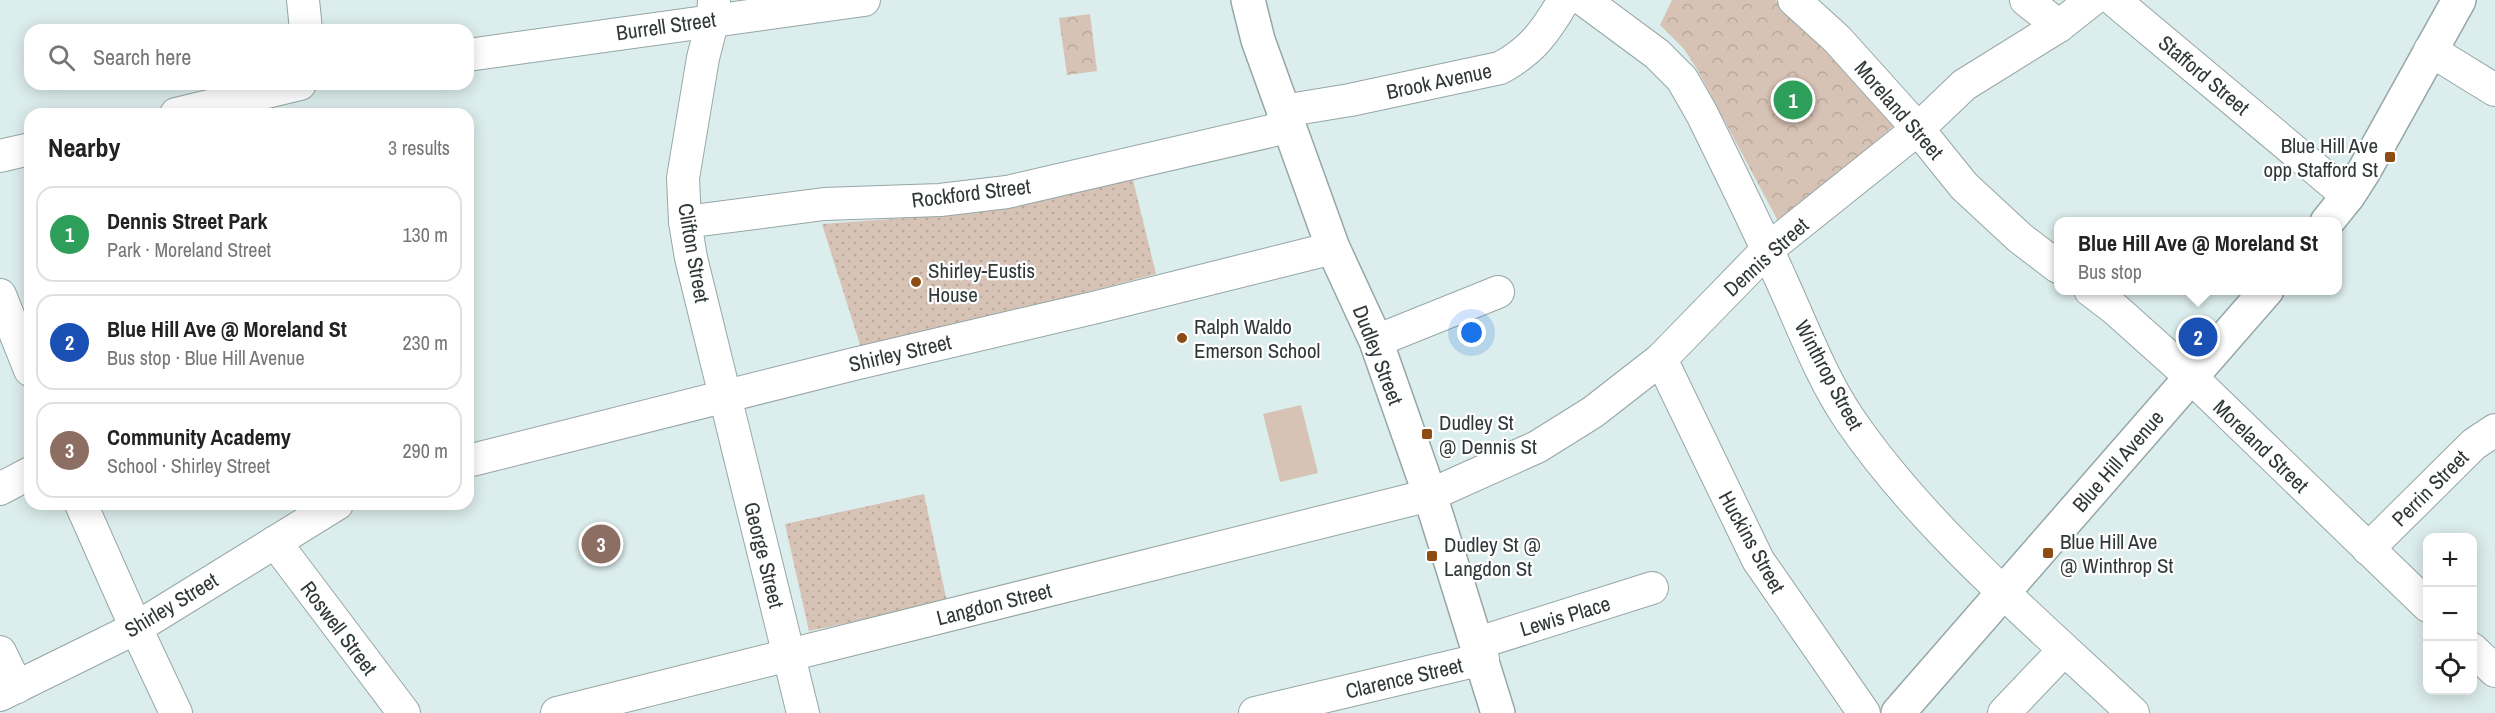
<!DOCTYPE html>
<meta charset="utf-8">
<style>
:root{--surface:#fff;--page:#f2f2f2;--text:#222;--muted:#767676;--line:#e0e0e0;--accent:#db2777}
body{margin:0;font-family:"Archivo Narrow",sans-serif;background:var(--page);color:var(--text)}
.controls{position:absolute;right:18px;bottom:18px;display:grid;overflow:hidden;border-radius:12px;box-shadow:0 3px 15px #0003}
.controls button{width:54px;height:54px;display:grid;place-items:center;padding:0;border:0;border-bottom:2px solid var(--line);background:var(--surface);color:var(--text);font:30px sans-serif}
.you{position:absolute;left:1472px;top:333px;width:21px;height:21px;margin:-15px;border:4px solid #fff;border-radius:50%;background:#1a73e8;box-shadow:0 0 0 9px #1a73e833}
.badge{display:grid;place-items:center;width:39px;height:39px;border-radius:50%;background:var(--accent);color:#fff;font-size:20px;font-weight:700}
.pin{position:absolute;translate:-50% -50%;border:3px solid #fff;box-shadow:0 2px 6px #0006}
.popup{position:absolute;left:2054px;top:217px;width:288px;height:78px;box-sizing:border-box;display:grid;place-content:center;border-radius:12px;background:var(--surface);filter:drop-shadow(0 2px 4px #0005);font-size:20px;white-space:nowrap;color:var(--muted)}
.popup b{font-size:22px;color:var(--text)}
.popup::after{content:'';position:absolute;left:50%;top:100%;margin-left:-12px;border:12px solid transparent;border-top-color:var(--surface)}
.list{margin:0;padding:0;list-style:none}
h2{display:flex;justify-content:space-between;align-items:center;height:78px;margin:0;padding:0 24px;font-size:26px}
h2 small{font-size:20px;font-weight:400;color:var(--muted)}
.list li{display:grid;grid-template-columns:39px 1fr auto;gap:18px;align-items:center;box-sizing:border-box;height:96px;margin:0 12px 12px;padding:0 12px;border:2px solid var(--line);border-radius:18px}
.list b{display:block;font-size:22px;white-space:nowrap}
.list p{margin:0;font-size:20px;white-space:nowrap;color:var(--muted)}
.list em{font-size:20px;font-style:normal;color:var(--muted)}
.icon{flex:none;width:33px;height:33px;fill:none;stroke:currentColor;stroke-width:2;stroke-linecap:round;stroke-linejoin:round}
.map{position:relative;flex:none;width:2495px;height:713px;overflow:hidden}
.search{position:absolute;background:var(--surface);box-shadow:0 3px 15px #0003;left:24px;top:24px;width:450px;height:66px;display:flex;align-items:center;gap:15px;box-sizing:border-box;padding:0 21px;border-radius:18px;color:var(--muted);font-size:22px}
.panel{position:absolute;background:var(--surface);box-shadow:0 3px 15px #0003;left:24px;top:108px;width:450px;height:402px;border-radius:18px}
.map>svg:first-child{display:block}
</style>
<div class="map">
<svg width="2495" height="713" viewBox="0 0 2495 713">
<defs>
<pattern id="grass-dots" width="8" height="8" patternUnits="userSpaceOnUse" patternTransform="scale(1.5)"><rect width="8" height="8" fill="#d7c3b5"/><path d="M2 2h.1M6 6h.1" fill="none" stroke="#b9a89c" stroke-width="1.8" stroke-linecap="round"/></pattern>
<pattern id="park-crowns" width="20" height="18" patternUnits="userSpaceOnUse" patternTransform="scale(1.5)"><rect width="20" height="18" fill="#d7c3b5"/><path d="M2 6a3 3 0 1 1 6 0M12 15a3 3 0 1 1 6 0" fill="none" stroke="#b9a89c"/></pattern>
</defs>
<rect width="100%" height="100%" fill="#dbedec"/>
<!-- grass -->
<g fill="url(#grass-dots)">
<path d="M1132 176 1156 274 862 351 822 224 976 213Z"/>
<path d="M924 494 947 602 809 631 785 524Z"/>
</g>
<!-- park -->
<g fill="url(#park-crowns)">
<path d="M1672 0H1775L1788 10 1895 125 1779 223 1697 69 1684 49 1660 25Z"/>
<path d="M1090 14 1097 71 1067 75 1059 18Z"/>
</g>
<!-- pitch -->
<path fill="#d7c3b5" d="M1301 405 1318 473 1280 482 1263 414Z"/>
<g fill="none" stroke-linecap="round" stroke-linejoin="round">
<!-- minor casing -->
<g stroke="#96a6a6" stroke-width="34">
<g id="minor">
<path d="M303 0 306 30"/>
<path d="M714 0 713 19 703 58 683 178 685 222 691 258 803 713"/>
<path d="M1584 0 1657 54 1682 79 1702 114C1730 171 1758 228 1784 286 1804 330 1822 379 1850 420 1925 529 2036 622 2133 713"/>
<path d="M1794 0 1837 39 1918 129 1964 186 2020 238 2058 267"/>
<path d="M2026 0 2059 26"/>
<path d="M2114 0 2348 196"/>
<path d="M2430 50 2495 90"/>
<path d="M468 55 864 0"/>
<path d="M1283 111 1350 100 1500 68C1532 51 1546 31 1564 0"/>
<path d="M176 114 300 84"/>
<path d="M0 156 30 149"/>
<path d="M685 222 824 204 940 200 1007 192 1288 127"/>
<path d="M2090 290 2115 309 2191 377 2428 606"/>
<path d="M0 295 30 370"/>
<path d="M1376 341 1498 292"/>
<path d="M1661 359 1758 560 1864 713"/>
<path d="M468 461 854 364 1097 307 1333 248"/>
<path d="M0 489 30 473"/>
<path d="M81 504 136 628 176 713"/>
<path d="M275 542 404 713"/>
<path d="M2368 549 2474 444 2495 430"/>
<path d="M1478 643 1652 588"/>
<path d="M2472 649 2495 671"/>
<path d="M0 652 17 687"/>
<path d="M0 695 136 628 337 504"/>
<path d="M557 713 1430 495 1537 447 1593 412 1661 359 1768 249 1918 129 1964 85 2059 26 2092 0"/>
<path d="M1255 713 1483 659"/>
<path d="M2004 713 2064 650"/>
</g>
</g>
<!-- major casing -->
<g stroke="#96a6a6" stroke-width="36">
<g id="major">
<path d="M1248 0 1258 40 1333 248 1376 341 1430 495 1498 713"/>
<path d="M2327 222 2348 196 2364 171 2459 0"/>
<path d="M1898 713 2267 290"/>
</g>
</g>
<!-- minor -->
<use href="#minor" stroke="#fff" stroke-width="32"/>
<!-- major -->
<use href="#major" stroke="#fff" stroke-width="33"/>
</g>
<!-- markers -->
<g fill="#8c4c14" stroke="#fff" stroke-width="2">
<rect x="2384" y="151" width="12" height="12" rx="3"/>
<circle cx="916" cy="282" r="6"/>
<circle cx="1182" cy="338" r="6"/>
<rect x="1421" y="428" width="12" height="12" rx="3"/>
<rect x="2042" y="547" width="12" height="12" rx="3"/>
<rect x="1426" y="550" width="12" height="12" rx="3"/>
</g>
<g text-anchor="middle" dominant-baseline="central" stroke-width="4.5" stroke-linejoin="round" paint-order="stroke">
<!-- street labels -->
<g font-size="21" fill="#313838" stroke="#fff">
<text transform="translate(666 26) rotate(-8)">Burrell Street</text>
<text transform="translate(2204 75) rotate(40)">Stafford Street</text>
<text transform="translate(1439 81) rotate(-12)">Brook Avenue</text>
<text transform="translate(1899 110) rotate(49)">Moreland Street</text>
<text transform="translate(971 193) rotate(-7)">Rockford Street</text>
<text transform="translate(694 253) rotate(80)">Clifton Street</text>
<text transform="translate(1766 257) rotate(-42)">Dennis Street</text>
<text transform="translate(900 353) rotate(-13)">Shirley Street</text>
<text transform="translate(1378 355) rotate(69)">Dudley Street</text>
<text transform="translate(1829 375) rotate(62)">Winthrop Street</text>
<text transform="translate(2261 446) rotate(44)">Moreland Street</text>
<text transform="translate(2118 461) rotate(-49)">Blue Hill Avenue</text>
<text transform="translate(2430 488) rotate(-45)">Perrin Street</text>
<text transform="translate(1752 542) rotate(61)">Huckins Street</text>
<text transform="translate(764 555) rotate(76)">George Street</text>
<text transform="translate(994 604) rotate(-14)">Langdon Street</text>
<text transform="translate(171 605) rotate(-31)">Shirley Street</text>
<text transform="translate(1565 616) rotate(-17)">Lewis Place</text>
<text transform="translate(339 628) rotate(53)">Roswell Street</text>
<text transform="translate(1404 678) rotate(-13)">Clarence Street</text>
</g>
<!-- poi labels -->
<g font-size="21" fill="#313838" stroke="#fff" text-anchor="start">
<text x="2378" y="145" text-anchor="end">Blue Hill Ave<tspan x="2378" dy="24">opp Stafford St</tspan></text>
<text x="928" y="270">Shirley-Eustis<tspan x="928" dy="24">House</tspan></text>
<text x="1194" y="326">Ralph Waldo<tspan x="1194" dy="24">Emerson School</tspan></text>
<text x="1439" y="422">Dudley St<tspan x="1439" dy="24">@ Dennis St</tspan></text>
<text x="2060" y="541">Blue Hill Ave<tspan x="2060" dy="24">@ Winthrop St</tspan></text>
<text x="1444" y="544">Dudley St @<tspan x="1444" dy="24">Langdon St</tspan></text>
</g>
</g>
</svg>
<div class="controls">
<button>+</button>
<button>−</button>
<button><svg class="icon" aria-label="locate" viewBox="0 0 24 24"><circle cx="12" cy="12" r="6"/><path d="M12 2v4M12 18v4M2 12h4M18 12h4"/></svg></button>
</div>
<div class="you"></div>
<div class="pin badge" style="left:1793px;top:100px;background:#2e9e5b">1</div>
<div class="pin badge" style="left:2198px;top:337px;background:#1a4fb4">2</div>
<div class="popup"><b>Blue Hill Ave @ Moreland St</b>Bus stop</div>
<div class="pin badge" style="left:601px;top:544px;background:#8d6e63">3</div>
<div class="search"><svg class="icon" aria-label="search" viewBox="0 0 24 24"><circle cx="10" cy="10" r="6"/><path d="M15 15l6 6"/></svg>Search here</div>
<section class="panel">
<h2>Nearby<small>3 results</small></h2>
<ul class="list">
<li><span class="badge" style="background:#2e9e5b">1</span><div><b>Dennis Street Park</b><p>Park · Moreland Street</p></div><em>130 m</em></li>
<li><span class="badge" style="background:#1a4fb4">2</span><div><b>Blue Hill Ave @ Moreland St</b><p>Bus stop · Blue Hill Avenue</p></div><em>230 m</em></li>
<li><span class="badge" style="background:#8d6e63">3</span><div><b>Community Academy</b><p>School · Shirley Street</p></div><em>290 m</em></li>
</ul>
</section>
</div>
